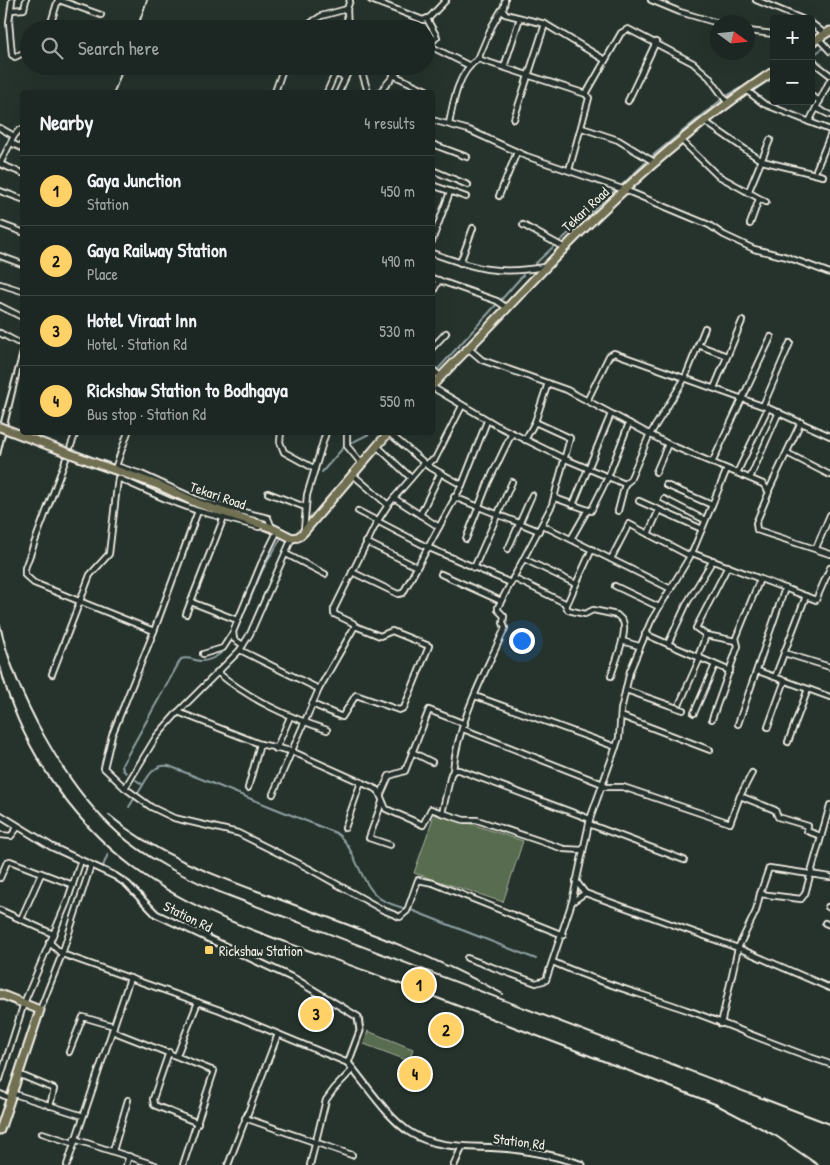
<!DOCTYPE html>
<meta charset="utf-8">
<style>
:root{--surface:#1c2622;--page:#252e2a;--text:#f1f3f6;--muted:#a0a5a5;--line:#3a4340;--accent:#ffd166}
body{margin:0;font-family:"Patrick Hand",sans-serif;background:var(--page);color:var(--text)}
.controls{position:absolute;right:15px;top:15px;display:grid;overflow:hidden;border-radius:5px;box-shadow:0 5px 20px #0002}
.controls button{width:45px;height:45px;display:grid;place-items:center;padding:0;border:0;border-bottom:1px solid var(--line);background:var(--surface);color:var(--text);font:25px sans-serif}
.compass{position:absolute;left:710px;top:15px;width:45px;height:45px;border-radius:50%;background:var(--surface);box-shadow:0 5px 20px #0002;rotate:105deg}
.you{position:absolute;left:521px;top:640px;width:18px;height:18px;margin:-12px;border:4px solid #fff;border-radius:50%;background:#1a73e8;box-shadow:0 0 0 8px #1a73e833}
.badge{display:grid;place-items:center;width:32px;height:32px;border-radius:50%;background:var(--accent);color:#111;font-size:16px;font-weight:700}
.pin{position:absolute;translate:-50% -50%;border:2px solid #fff;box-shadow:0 1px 5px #0006}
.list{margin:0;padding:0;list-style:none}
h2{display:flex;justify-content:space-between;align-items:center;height:65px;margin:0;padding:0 20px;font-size:21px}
h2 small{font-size:16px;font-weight:400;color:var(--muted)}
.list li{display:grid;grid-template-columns:32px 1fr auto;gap:15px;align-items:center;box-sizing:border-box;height:70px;padding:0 20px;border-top:1px solid var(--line)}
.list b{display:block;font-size:19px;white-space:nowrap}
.list p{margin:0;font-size:16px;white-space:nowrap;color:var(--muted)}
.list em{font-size:16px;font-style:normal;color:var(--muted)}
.icon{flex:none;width:28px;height:28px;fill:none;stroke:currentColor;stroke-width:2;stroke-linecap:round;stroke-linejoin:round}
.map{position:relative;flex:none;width:830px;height:1165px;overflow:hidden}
.search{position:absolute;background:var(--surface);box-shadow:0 5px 20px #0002;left:20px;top:20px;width:415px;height:55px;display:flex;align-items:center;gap:12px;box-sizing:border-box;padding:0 18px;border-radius:28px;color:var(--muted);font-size:19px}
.panel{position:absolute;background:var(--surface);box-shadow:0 5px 20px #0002;left:20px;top:90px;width:415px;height:345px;border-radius:5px}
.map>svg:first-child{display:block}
</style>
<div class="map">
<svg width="830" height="1165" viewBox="0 0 830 1165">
<rect width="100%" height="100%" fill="#26332d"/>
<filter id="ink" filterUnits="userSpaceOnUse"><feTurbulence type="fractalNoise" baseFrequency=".02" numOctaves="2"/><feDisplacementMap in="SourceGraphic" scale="10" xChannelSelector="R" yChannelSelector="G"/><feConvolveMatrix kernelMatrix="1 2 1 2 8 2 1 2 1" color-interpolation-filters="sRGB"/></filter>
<g filter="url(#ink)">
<!-- green -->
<g fill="#586c50" stroke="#a6ae9c">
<path d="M435 812 523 841 503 902 414 873Z"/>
<path d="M368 1031 413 1049 409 1061 364 1044Z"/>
</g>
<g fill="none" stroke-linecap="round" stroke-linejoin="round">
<!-- stream -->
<g stroke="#90a0a2" stroke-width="2">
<path d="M815 54 823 48"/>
<path d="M753 90 774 78"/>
<path d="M728 95 740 88"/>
<path d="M651 157 721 100"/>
<path d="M621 186 646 162"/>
<path d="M559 242 614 191"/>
<path d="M535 264 553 247"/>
<path d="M501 300 523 275"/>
<path d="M438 369 496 305"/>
<path d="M351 443 373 432"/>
<path d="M322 472 343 448"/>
<path d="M235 634 262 571 281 538"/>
<path d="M126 773 123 770 122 765 181 659C189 656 194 661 201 661 214 661 225 651 231 641"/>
<path d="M136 780 143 785"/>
<path d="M138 793C146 781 152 763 169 766L336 833C355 846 359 881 378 897 385 903 395 905 403 908"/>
<path d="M129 807 134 799"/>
<path d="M103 866 108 854"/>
<path d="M411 910 536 959"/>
</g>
<!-- minor casing -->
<g stroke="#f4f1e8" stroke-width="8">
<g id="minor">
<path d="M12 0 9 22 12 55 15 57 29 50"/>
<path d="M59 0 101 15"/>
<path d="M371 0 423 20 430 17 446 0"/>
<path d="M505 0 503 11 505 14 545 24 605 60"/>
<path d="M651 0 680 12 718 23"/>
<path d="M756 0 802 19"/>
<path d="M11 10 24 9 26 0"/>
<path d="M811 23 825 34"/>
<path d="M49 29 58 0"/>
<path d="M302 29 321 16 347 9"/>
<path d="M315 29V20"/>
<path d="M348 29 347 9 350 0"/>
<path d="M748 31 774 34"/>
<path d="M818 38 830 51"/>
<path d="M430 46 470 66"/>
<path d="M426 48 437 37 427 19"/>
<path d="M811 57 817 65 830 75"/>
<path d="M478 59 492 26 502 9"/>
<path d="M360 66 368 92"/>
<path d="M504 67 520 18"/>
<path d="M393 75 426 90"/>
<path d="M746 90 764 104 830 130"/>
<path d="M275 92 284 66"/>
<path d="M327 92 335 74 345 77"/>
<path d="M339 92 351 66"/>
<path d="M380 92 402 66"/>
<path d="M586 94 621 33 628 29 693 63 709 77 727 102"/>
<path d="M811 96 820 101"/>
<path d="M628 101 656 42"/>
<path d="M816 108 830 115"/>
<path d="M514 119 545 24"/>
<path d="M432 120 469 130 526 156 625 190 709 225 724 235 754 249 787 257 830 273"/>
<path d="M704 121 762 161 823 176"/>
<path d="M809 122 830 80"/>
<path d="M449 124C453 102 458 72 478 59L586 94 589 98 569 170"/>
<path d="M0 128 14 136 19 130H22"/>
<path d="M582 128 618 140 654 162"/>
<path d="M14 136 0 164 22 173"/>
<path d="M681 140 717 175 766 202"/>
<path d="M11 143 22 148"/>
<path d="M432 144 467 157"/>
<path d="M432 170 468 185"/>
<path d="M816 170 830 136"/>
<path d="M432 185 466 197"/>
<path d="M0 191 22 199"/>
<path d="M748 193 770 140"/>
<path d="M499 196 517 152"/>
<path d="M0 224 22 232"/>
<path d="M750 224 759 199"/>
<path d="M523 225 563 247"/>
<path d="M432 241 450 192"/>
<path d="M432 253C476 269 498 275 544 267"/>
<path d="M0 256 22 264"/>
<path d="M460 263 473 228"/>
<path d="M432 278 497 301 507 308"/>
<path d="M0 284 22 291"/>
<path d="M432 294 439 280"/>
<path d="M0 306 22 317"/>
<path d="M0 333 17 342"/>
<path d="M698 345 727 356"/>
<path d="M432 348 446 333"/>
<path d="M468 348 482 360 567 390 668 444 763 484 769 492 756 523 757 530 830 554"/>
<path d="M432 369 441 377"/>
<path d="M432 387 496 425 563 458 625 484 618 511"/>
<path d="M714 388 742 321"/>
<path d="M587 401 609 356 614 353 768 408 830 436"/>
<path d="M763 406 790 343"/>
<path d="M76 432 25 568V575L34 583 154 631 198 511 259 527"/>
<path d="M128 432 116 466 141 474 200 501 268 518 272 528"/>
<path d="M281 432 280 442 284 452 315 469"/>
<path d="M347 432V446L362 464"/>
<path d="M389 433 428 466 462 485"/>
<path d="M525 440 535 422 548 383"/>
<path d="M377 446 411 478"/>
<path d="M787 453 830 475"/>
<path d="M712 463 771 337"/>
<path d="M428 466 429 462 435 459 462 406"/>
<path d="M656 472 668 444"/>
<path d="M737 473 768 408"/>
<path d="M352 474 388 505"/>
<path d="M750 478 779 412"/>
<path d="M625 484 630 480 649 436 685 378 705 328"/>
<path d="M666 485 712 505"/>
<path d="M769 490 801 422"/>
<path d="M268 493 305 507"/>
<path d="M454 497 539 531"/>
<path d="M394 498 439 527"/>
<path d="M555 498 591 511 608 477 629 423"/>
<path d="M664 499 705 520"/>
<path d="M639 501 702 529"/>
<path d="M573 505 611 414"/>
<path d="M358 511 427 547 511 583"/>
<path d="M420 515 440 474"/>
<path d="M542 525 671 589"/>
<path d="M304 530 307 495 326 432"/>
<path d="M648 534 659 510"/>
<path d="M466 539 488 483 512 433"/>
<path d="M571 539 587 511"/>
<path d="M366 542 417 567"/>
<path d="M816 548 830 515"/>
<path d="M508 549 532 495"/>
<path d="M692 553 816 600 830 568"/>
<path d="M286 554 325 574"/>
<path d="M524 559 576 584"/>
<path d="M611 559 629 524 690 556"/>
<path d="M728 566 696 628 706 635 736 641"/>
<path d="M474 568 512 482"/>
<path d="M352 572 398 594 403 593 462 485 487 421"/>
<path d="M441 574 501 601"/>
<path d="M513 578 567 604 592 549"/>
<path d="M615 586 659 607"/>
<path d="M191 602 237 620"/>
<path d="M565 604 568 610 585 614 593 610 617 615 623 621C628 633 615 662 611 676"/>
<path d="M186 614 224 517"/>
<path d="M154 631 112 735 104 768 125 788 151 807 174 818 238 833 308 868 383 910 400 917 407 911 418 880 433 883 563 935"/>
<path d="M645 634 730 671"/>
<path d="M622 641 639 646"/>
<path d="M668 644 687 603 713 560"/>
<path d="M243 645 234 639 233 632 261 564 278 530"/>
<path d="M240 650 319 689"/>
<path d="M784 653 830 667"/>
<path d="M203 654 223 648 232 634"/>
<path d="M758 671 830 697"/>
<path d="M217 672C251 700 286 716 327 730"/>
<path d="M52 674 90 575 109 554 118 478 168 500 198 511"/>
<path d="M775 677 806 596"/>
<path d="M626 690 683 710"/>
<path d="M475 696 616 747"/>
<path d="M680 703 700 658 699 654 706 635"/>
<path d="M312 704 342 717 356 695 399 710 404 708 429 646 392 631 380 636 355 626"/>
<path d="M178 712 260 744 291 751 378 790 386 809 423 825 431 809 442 813"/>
<path d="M694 713 715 665"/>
<path d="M621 716 710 750"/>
<path d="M712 719 738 646 736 638 760 579"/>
<path d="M738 724 785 588"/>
<path d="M768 727 785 680"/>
<path d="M463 729 603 784"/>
<path d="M788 742 808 689"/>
<path d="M276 749 290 717"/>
<path d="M412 752 432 762"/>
<path d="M453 771C458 721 485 673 505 628L503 623 504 616 498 610V607L552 505 570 438 535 422"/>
<path d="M602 787H623L730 823 740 796 752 773"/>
<path d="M125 788 156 737 178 712 240 650 250 634 292 538"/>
<path d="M248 788 260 744"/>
<path d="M273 794 319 689 355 626 353 623 334 614V609L377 522 388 505 424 463"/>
<path d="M381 794 389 776 405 771 429 710 465 724"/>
<path d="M740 796 775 810 778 817 808 826 807 831 821 836"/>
<path d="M382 802 369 838 390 845"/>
<path d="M589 824 684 860"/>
<path d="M345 828 361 782"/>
<path d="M0 835 11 836 18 827"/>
<path d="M583 850 564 849 477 820H464L442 813 451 774 454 770H459L590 819"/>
<path d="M0 878 7 862 10 861 73 885"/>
<path d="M576 881 585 893 738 948 830 988"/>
<path d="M760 894 769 868 830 877"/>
<path d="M572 902 590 819 619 738 621 710 630 671 651 621 692 553 727 469"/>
<path d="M828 907 830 908"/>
<path d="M0 910 53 934"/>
<path d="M21 919 41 874"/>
<path d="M825 923 830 925"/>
<path d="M49 942 62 954 91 865"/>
<path d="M467 958 536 983 546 980 572 902 585 893"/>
<path d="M553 962C596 982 642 994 687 1010 735 1027 781 1048 830 1064"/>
<path d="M40 1010 62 954 220 1010 278 1034"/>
<path d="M721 1024 738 948 756 911 760 894 801 899 805 894 830 805"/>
<path d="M112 1031 214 1071 183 1165"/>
<path d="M69 1052 83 1017 114 1026"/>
<path d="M169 1052 153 1099 154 1105 198 1123"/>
<path d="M177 1055 198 1002"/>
<path d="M18 1074 54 1089 50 1106"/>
<path d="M0 1079 24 1003 67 902 81 860"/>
<path d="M11 1093 83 1116"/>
<path d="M0 1094 10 1098"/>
<path d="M245 1118 352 1155"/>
<path d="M42 1133 73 1143"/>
<path d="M74 1139 155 1165"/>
<path d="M113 1151 128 1100"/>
<path d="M67 1165 130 978"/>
<path d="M126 1165 129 1156"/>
<path d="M228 1165 278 1034 348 1063"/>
<path d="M310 1165 326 1100 334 1089 353 1069"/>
</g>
</g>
<!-- tertiary casing -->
<g stroke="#f4f1e8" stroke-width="9">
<g id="tertiary">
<path d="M0 815 52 847 115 876 127 884 156 914 295 979 358 1017 360 1031 348 1063C366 1084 388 1119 411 1133 440 1151 479 1145 512 1149 535 1152 560 1156 582 1165"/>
<path d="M454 1165 462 1147"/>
</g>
</g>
<!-- trunk casing -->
<g stroke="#f4f1e8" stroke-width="11">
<g id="trunk">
<path d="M811 43 830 31"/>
<path d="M432 386C457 359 483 334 508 307 589 220 674 137 774 71"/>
<path d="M95 463 158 485 199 504 272 528 292 538 298 537 303 533 389 432"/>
<path d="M0 994 40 1010 0 1130"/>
</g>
</g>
<!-- minor -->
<use href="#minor" stroke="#26332d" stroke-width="4.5"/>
<!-- tertiary -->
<use href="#tertiary" stroke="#26332d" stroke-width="5"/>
<!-- trunk -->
<use href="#trunk" stroke="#716f52" stroke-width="7"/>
<!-- rail -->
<g stroke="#f4f1e8" stroke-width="2">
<path d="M137 29 147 0"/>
<path d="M114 92 124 66"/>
<path d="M0 425 22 345"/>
<path d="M0 455 22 363"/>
<path d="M0 625C15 693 65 786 118 833 147 859 183 876 219 892L830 1124"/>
<path d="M0 666C19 744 69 819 134 868 201 918 288 942 366 971 482 1015 599 1059 715 1104L776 1136 818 1165"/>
<path d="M109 815C160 858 223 878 284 901 360 929 433 955 503 994"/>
</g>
<!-- trunk-bridge casing -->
<g stroke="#f4f1e8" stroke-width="11" stroke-linecap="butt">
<path id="trunk-bridge" d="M0 427 95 463"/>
</g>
<!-- trunk-bridge -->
<use href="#trunk-bridge" stroke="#716f52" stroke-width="7"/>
</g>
</g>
<!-- markers -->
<rect fill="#ffd166" stroke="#26332d" stroke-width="2" x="204" y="945" width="10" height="10" rx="2.5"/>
<g text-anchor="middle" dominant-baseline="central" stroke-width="4.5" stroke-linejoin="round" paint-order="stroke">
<!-- street labels -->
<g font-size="14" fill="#f4f1e8" stroke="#26332d">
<text transform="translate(585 209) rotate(-43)">Tekari Road</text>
<text transform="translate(218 495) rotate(19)">Tekari Road</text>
<text transform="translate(188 916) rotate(26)">Station Rd</text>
<text transform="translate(519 1141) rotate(7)">Station Rd</text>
</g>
<!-- poi labels -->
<g font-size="14" fill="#f4f1e8" stroke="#26332d" text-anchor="start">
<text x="219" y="950">Rickshaw Station</text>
</g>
</g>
</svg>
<div class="controls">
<button>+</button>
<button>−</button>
</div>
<svg class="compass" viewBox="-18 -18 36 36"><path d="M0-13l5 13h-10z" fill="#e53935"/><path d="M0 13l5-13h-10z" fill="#a0a5a5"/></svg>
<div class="you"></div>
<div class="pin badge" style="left:419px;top:985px">1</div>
<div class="pin badge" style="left:446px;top:1030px">2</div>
<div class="pin badge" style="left:316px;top:1014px">3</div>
<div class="pin badge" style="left:415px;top:1074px">4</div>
<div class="search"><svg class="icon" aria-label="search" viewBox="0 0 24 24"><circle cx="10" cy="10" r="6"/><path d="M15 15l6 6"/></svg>Search here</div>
<section class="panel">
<h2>Nearby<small>4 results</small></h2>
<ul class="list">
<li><span class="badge">1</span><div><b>Gaya Junction</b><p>Station</p></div><em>450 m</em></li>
<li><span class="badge">2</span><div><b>Gaya Railway Station</b><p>Place</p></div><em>490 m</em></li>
<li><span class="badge">3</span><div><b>Hotel Viraat Inn</b><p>Hotel · Station Rd</p></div><em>530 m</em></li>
<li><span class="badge">4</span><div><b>Rickshaw Station to Bodhgaya</b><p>Bus stop · Station Rd</p></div><em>550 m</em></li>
</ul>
</section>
</div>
